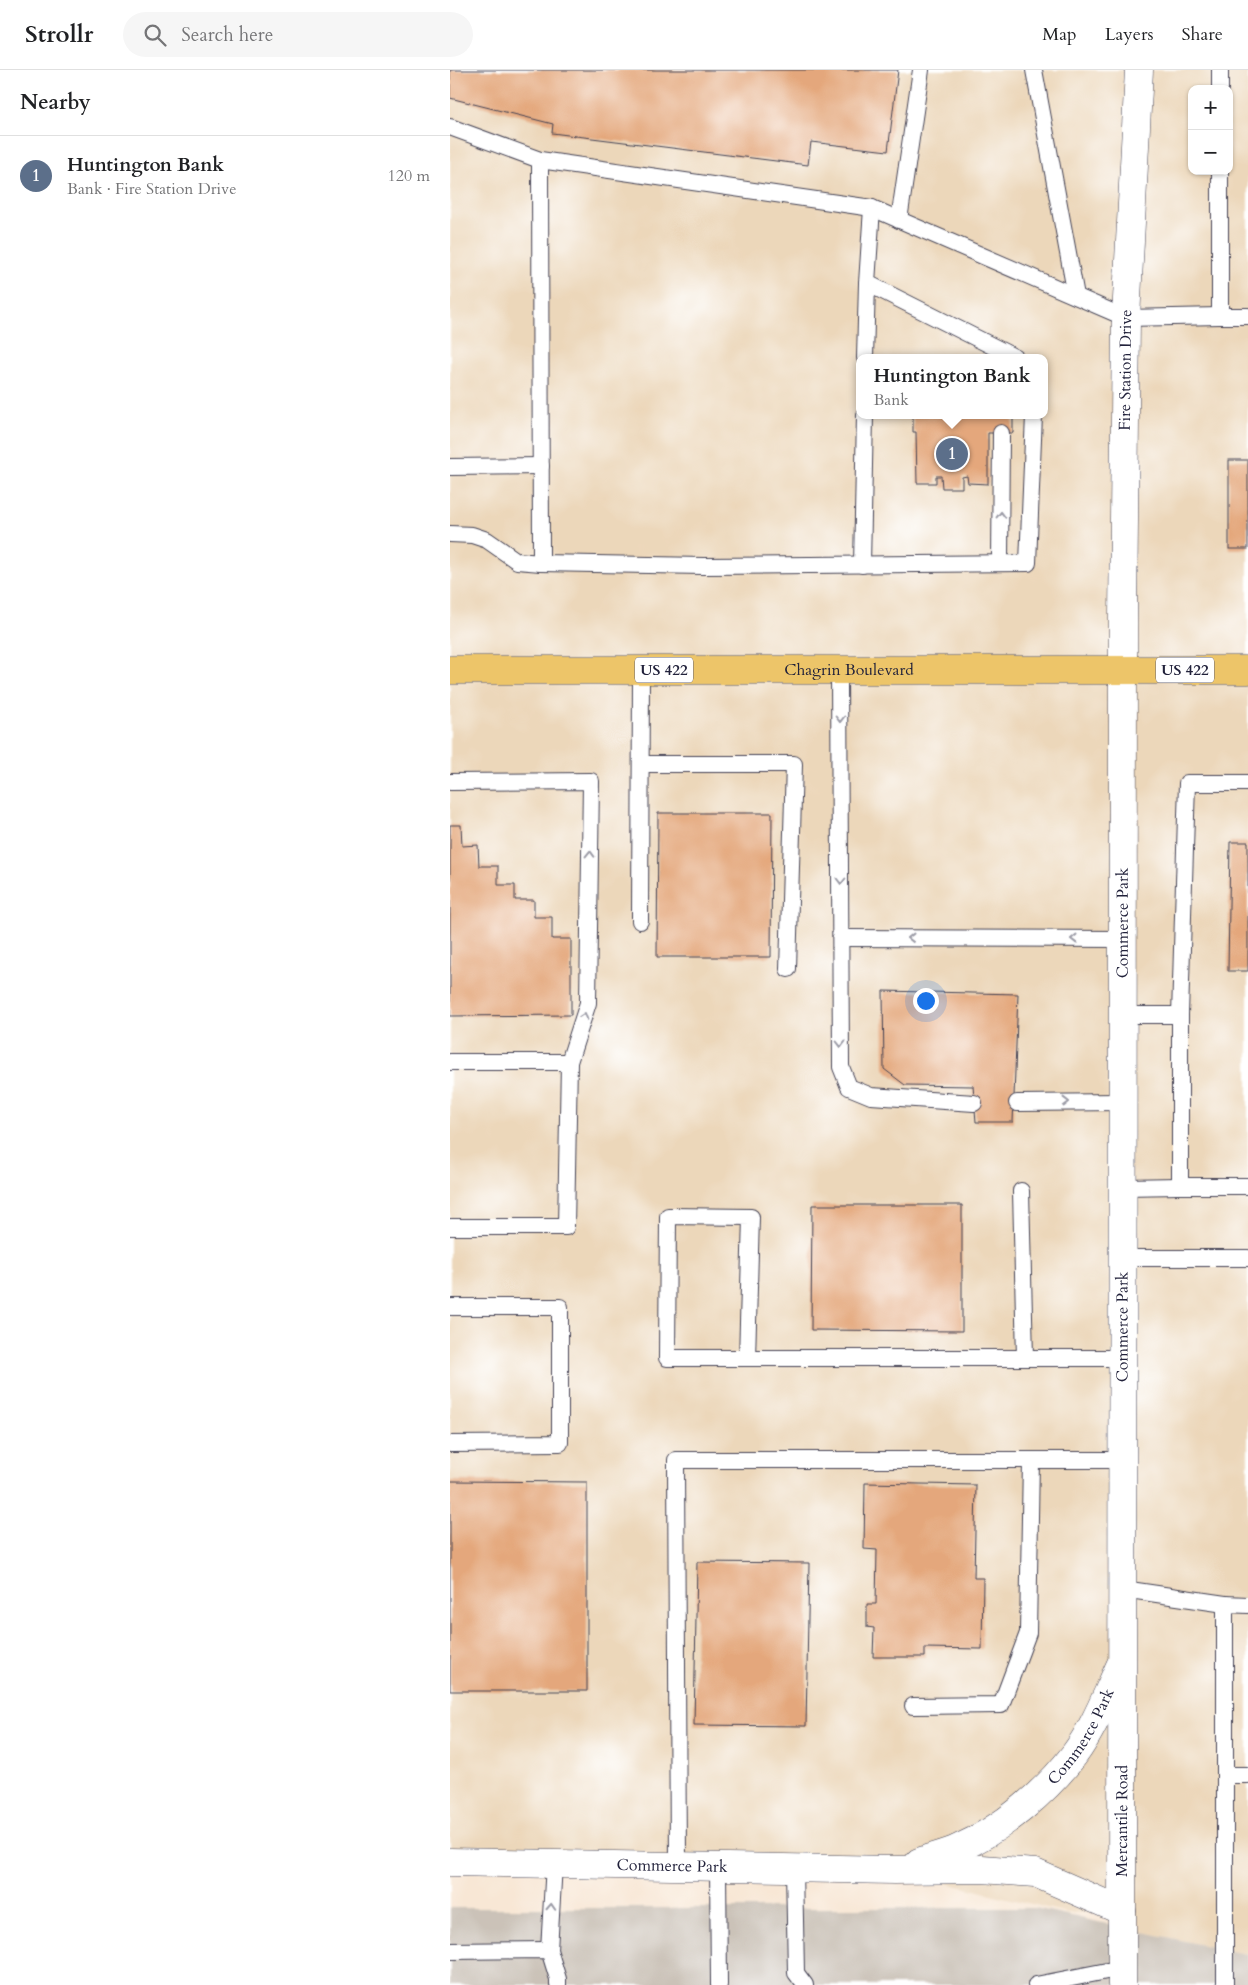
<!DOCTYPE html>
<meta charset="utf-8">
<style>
:root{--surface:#fff;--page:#f6f6f6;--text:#202124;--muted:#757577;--line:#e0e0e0;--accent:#7c3aed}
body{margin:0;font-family:Cardo,serif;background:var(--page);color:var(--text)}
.controls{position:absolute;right:15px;top:15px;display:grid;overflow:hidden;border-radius:10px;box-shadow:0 1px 4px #0004}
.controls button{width:45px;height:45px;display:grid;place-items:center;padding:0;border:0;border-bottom:1px solid var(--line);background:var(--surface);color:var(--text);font:25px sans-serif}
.you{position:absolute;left:475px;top:930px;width:18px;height:18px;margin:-12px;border:4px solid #fff;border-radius:50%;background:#1a73e8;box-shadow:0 0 0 8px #1a73e833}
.badge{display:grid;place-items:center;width:32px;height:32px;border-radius:50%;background:var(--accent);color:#fff;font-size:16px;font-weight:700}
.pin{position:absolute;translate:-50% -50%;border:2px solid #fff;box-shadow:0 1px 5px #0006}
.popup{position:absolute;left:406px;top:284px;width:192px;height:65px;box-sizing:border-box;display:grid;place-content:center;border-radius:10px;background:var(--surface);filter:drop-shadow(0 1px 4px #0005);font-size:16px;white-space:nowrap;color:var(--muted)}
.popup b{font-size:19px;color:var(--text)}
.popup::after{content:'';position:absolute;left:50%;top:100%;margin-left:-10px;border:10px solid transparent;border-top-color:var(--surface)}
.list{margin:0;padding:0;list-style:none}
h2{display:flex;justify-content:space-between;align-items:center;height:65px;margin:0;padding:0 20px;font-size:21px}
h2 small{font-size:16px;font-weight:400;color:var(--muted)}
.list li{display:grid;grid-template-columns:32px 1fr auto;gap:15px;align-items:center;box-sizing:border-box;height:80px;padding:0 20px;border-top:1px solid var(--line)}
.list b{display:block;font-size:19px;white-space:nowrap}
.list p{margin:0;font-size:16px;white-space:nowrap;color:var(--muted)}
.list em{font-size:16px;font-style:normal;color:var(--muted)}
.icon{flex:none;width:28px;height:28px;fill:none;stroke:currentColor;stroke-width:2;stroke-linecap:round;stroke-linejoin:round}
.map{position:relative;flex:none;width:798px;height:1915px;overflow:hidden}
header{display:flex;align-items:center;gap:30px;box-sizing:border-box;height:70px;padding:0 25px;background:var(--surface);border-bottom:1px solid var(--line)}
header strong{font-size:24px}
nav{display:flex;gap:28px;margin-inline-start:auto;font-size:18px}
.search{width:350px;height:45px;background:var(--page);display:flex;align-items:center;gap:12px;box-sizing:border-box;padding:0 18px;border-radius:28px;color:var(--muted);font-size:19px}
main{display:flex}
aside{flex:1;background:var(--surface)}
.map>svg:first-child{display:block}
</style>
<header>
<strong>Strollr</strong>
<div class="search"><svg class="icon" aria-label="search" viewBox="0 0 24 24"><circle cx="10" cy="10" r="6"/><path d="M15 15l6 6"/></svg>Search here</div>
<nav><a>Map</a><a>Layers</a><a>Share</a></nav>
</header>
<main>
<aside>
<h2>Nearby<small></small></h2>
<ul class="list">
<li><span class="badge" style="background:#5c6f8a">1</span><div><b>Huntington Bank</b><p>Bank · Fire Station Drive</p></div><em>120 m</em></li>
</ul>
</aside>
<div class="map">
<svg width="798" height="1915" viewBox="0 0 798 1915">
<rect width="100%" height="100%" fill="#fff"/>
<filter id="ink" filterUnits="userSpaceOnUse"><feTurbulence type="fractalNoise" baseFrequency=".02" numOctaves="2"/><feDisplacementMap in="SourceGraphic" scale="10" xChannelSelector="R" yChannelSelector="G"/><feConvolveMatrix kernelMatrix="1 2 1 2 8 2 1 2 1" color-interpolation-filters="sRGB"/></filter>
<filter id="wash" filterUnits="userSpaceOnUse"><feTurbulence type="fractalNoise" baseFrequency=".0096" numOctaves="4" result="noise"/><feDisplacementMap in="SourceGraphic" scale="20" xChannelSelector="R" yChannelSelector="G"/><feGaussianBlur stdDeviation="1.12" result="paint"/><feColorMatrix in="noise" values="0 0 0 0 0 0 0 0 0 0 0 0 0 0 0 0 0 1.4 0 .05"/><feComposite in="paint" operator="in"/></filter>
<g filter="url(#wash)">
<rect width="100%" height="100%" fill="#f8e7d5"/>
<!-- built -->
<path fill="#ecd7ba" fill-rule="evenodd" d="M0 0H798V1885L690 1861 672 1841 617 1843 444 1800 0 1792ZM742 19H779V101H742ZM410 288H594V345H410Z"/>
<!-- industrial -->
<path fill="#cbc2b8" d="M0 1838H585L798 1885V1915H0Z"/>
<g id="blocks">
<!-- building -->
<g fill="#e4a77c">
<path d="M0 0H448L438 81 361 72 358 95 102 63 103 54 0 28Z"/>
<path d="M463 345H563V363H538V414L518 413 517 406 512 407V418H492L491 406H486V413H467L466 362H463Z"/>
<rect x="779" y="390" width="19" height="89"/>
<path d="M208 743H322L321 887H207Z"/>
<path d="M0 755H11L12 776 28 775 29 796H48V815H65V830H84V847H102V869H121V945L0 946Z"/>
<path d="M780 772H798V901H778Z"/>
<path d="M433 921 568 924 563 1052H526L523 1016 455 1015 434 999Z"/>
<path d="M362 1135H512V1261L361 1260Z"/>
<path d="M0 1411 137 1412V1621H0Z"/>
<path d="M415 1413 526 1415 524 1508H533L532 1579 475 1578V1587H423L424 1558 417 1557V1534H426L427 1480 414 1479Z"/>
<path d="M247 1492 359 1493 356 1656 244 1655Z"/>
</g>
</g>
</g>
<g filter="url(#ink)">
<use href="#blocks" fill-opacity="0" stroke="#424052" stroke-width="1"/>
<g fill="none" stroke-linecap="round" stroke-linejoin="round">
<!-- service casing -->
<g stroke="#424052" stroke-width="18">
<g id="service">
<path d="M584 0 626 226"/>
<path d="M770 0V19"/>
<path d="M0 57 90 90 422 138 676 248 770 246"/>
<path d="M90 90 91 493"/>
<path d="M770 101V246H798"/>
<path d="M449 150 471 0"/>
<path d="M417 213 566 288"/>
<path d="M415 288 417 213 422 138"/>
<path d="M0 397 91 396"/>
<path d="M0 464 22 465 37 470 67 491 91 493 253 496 578 493 584 345"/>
<path d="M550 493 551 363"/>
<path d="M412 495 415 345"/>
<path d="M389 600 391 997 399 1017 421 1026 524 1033"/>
<path d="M191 694H344L338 899"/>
<path d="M0 712 141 711 138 933 119 992 116 1157H0"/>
<path d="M798 713H737L730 945V1116H798"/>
<path d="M190 851 191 600"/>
<path d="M391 868 672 869"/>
<path d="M673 945H730"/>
<path d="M0 992H119"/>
<path d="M567 1033 673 1032"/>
<path d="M673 1117 730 1116"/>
<path d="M571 1121 575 1288"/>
<path d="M673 1188H798"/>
<path d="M0 1237H110V1373L0 1374"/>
<path d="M297 1288 301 1147 218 1146 217 1288H673"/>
<path d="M581 1390H673"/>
<path d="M673 1519 775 1534V1915"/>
<path d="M775 1534 798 1535"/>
<path d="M775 1705H798"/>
<path d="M228 1796 226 1390H581L578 1563 551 1635 463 1636"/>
<path d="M268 1797 269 1915"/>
<path d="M344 1798 346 1903 355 1915"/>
<path d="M99 1880 104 1794"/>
<path d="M0 1881 99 1880 108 1909V1915"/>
<path d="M586 1915 672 1898"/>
</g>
</g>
<!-- minor casing -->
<g stroke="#424052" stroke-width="29">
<g id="minor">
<path id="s1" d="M0 1792 444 1800 532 1799 585 1803 672 1841"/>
<path id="s2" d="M469 1792C482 1787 497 1784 509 1778 552 1759 596 1722 624 1685 644 1658 656 1626 670 1596"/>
<path id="s3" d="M672 1915 673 551 676 248 689 0"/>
</g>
</g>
<!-- primary casing -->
<g stroke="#424052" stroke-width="29">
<g id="primary">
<path id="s4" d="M0 600H798"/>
</g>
</g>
<!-- service -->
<use href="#service" stroke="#fff" stroke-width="16"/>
<!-- minor -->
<use href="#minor" stroke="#fff" stroke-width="28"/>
<!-- primary -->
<use href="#primary" stroke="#edc569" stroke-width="28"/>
</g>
<!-- one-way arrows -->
<defs><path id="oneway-chevron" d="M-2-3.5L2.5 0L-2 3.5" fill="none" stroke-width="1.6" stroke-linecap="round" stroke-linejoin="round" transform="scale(1.25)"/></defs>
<g stroke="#9c9ca7">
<use href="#oneway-chevron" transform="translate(551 445) rotate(-89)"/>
<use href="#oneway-chevron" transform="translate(390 649) rotate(90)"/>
<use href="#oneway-chevron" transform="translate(140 784) rotate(-89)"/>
<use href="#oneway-chevron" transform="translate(391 811) rotate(90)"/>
<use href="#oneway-chevron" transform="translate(461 868) rotate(180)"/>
<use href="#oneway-chevron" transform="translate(624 869) rotate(180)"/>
<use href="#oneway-chevron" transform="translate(134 946) rotate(-72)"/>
<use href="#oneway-chevron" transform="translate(391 974) rotate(90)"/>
<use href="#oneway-chevron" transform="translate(616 1032)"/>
<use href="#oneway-chevron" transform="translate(101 1837) rotate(-87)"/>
</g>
</g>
<g text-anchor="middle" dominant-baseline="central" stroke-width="4" stroke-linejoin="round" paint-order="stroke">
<!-- shield labels -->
<g fill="#fff" stroke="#646476" stroke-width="1">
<rect x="185" y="587.5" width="58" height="25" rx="4"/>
<rect x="706" y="587.5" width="58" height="25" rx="4"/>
</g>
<g font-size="15" font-weight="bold" fill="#22223b">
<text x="214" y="600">US 422</text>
<text x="735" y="600">US 422</text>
</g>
<!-- street labels -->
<g font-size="16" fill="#22223b" stroke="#fff">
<text stroke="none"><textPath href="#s3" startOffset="1615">Fire Station Drive</textPath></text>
<text stroke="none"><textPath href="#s4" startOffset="399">Chagrin Boulevard</textPath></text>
<text stroke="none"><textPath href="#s3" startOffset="1062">Commerce Park</textPath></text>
<text stroke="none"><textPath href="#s3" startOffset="658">Commerce Park</textPath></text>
<text stroke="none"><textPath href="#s2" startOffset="211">Commerce Park</textPath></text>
<text stroke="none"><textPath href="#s3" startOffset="164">Mercantile Road</textPath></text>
<text stroke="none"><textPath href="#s1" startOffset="222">Commerce Park</textPath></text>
</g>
</g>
</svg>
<div class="controls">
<button>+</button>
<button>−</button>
</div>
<div class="you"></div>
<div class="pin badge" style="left:502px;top:384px;background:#5c6f8a">1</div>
<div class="popup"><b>Huntington Bank</b>Bank</div>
</div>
</main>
